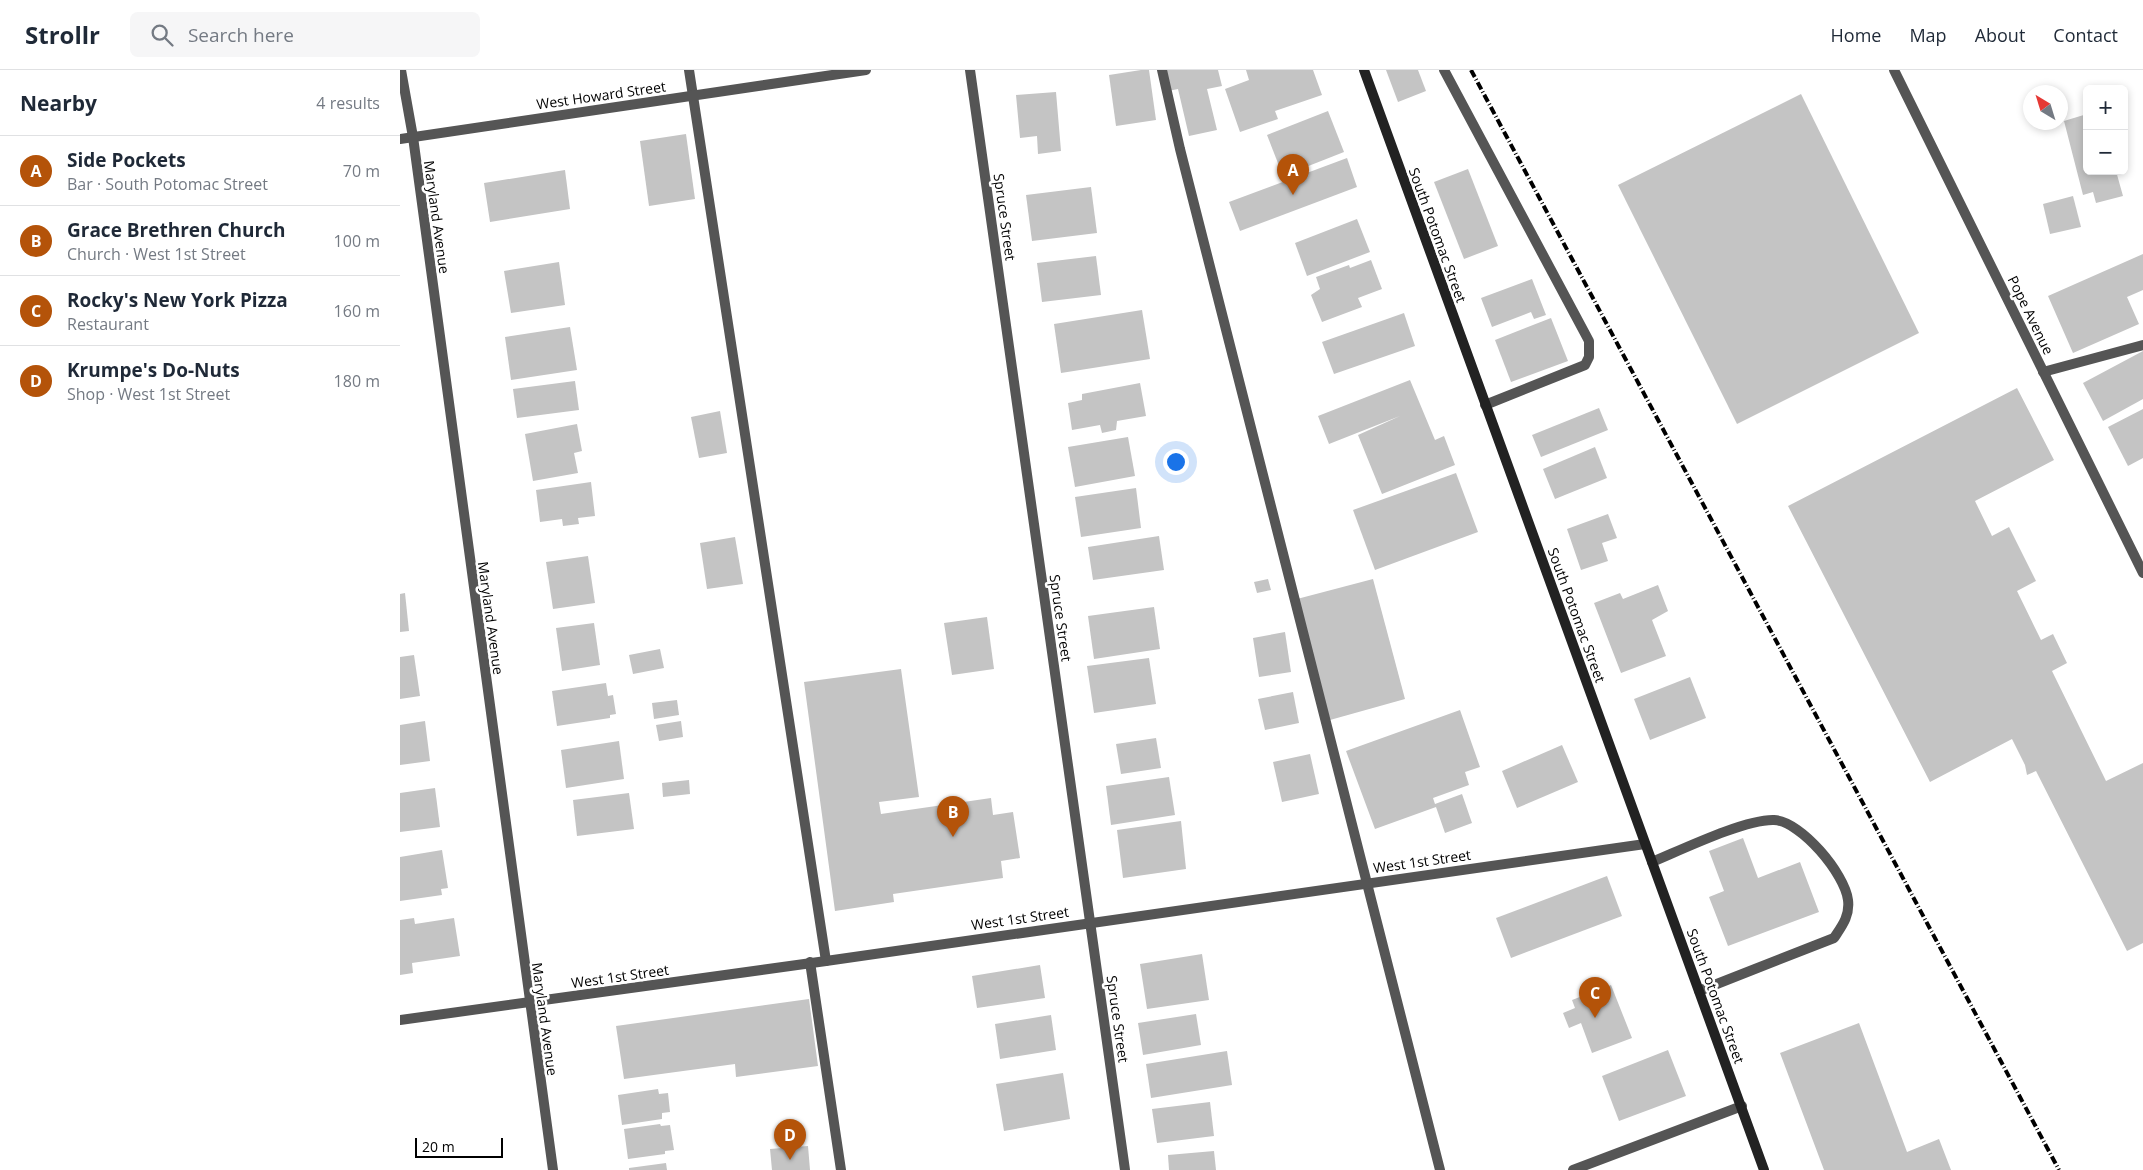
<!DOCTYPE html>
<meta charset="utf-8">
<style>
:root{--surface:#fff;--page:#f6f6f7;--text:#1f2937;--muted:#747a83;--line:#e0e1e3;--accent:#b45309}
body{margin:0;font-family:"Open Sans",sans-serif;background:var(--page);color:var(--text)}
.controls{position:absolute;right:15px;top:15px;display:grid;overflow:hidden;border-radius:8px;box-shadow:0 2px 8px #0003}
.controls button{width:45px;height:45px;display:grid;place-items:center;padding:0;border:0;border-bottom:1px solid var(--line);background:var(--surface);color:var(--text);font:25px sans-serif}
.compass{position:absolute;left:1623px;top:15px;width:45px;height:45px;border-radius:50%;background:var(--surface);box-shadow:0 2px 8px #0003;rotate:322deg}
.scale{position:absolute;left:15px;bottom:12px;width:88px;box-sizing:border-box;padding-left:5px;border:2px solid #000;border-top:0;font-size:14px;line-height:18px;white-space:nowrap;color:#000;-webkit-text-stroke:4px #fff;paint-order:stroke}
.you{position:absolute;left:775px;top:391px;width:18px;height:18px;margin:-12px;border:4px solid #fff;border-radius:50%;background:#1a73e8;box-shadow:0 0 0 8px #1a73e833}
.badge{display:grid;place-items:center;width:32px;height:32px;border-radius:50%;background:var(--accent);color:#fff;font-size:16px;font-weight:700}
.pin{position:absolute;translate:-50% -41px;filter:drop-shadow(0 1px 2px #0008)}
.pin::after{content:'';position:absolute;top:26px;width:18px;height:15px;background:inherit;clip-path:polygon(0 0,100% 0,50% 100%)}
.list{margin:0;padding:0;list-style:none}
h2{display:flex;justify-content:space-between;align-items:center;height:65px;margin:0;padding:0 20px;font-size:21px}
h2 small{font-size:16px;font-weight:400;color:var(--muted)}
.list li{display:grid;grid-template-columns:32px 1fr auto;gap:15px;align-items:center;box-sizing:border-box;height:70px;padding:0 20px;border-top:1px solid var(--line)}
.list b{display:block;font-size:19px;white-space:nowrap}
.list p{margin:0;font-size:16px;white-space:nowrap;color:var(--muted)}
.list em{font-size:16px;font-style:normal;color:var(--muted)}
.icon{flex:none;width:28px;height:28px;fill:none;stroke:currentColor;stroke-width:2;stroke-linecap:round;stroke-linejoin:round}
.map{position:relative;flex:none;width:1743px;height:1100px;overflow:hidden}
header{display:flex;align-items:center;gap:30px;box-sizing:border-box;height:70px;padding:0 25px;background:var(--surface);border-bottom:1px solid var(--line)}
header strong{font-size:24px}
nav{display:flex;gap:28px;margin-inline-start:auto;font-size:18px}
.search{width:350px;height:45px;background:var(--page);display:flex;align-items:center;gap:12px;box-sizing:border-box;padding:0 18px;border-radius:8px;color:var(--muted);font-size:19px}
main{display:flex}
aside{flex:1;background:var(--surface)}
.map>svg:first-child{display:block}
</style>
<header>
<strong>Strollr</strong>
<div class="search"><svg class="icon" aria-label="search" viewBox="0 0 24 24"><circle cx="10" cy="10" r="6"/><path d="M15 15l6 6"/></svg>Search here</div>
<nav><a>Home</a><a>Map</a><a>About</a><a>Contact</a></nav>
</header>
<main>
<aside>
<h2>Nearby<small>4 results</small></h2>
<ul class="list">
<li><span class="badge">A</span><div><b>Side Pockets</b><p>Bar · South Potomac Street</p></div><em>70 m</em></li>
<li><span class="badge">B</span><div><b>Grace Brethren Church</b><p>Church · West 1st Street</p></div><em>100 m</em></li>
<li><span class="badge">C</span><div><b>Rocky's New York Pizza</b><p>Restaurant</p></div><em>160 m</em></li>
<li><span class="badge">D</span><div><b>Krumpe's Do-Nuts</b><p>Shop · West 1st Street</p></div><em>180 m</em></li>
</ul>
</aside>
<div class="map">
<svg width="1743" height="1100" viewBox="0 0 1743 1100">
<rect width="100%" height="100%" fill="#fff"/>
<!-- building -->
<g fill="#c4c4c4">
<path d="M741 0H749L756 50 716 56 709 5Z"/>
<path d="M762 0H818L822 16 807 19 817 60 789 66 778 19 768 21Z"/>
<path d="M846 0H913L922 25 875 41 878 49 840 62 825 19 849 10Z"/>
<path d="M986 0H1018L1026 21 998 32Z"/>
<path d="M656 22 661 81 638 84 637 66 620 68 616 25Z"/>
<path d="M1401 24 1519 263 1337 354 1218 115Z"/>
<path d="M928 41 944 82 883 106 867 65Z"/>
<path d="M1687 44V101H1716L1723 126 1696 133 1693 122 1683 125 1664 51Z"/>
<path d="M286 64 295 129 249 136 240 71Z"/>
<path d="M947 88 957 117 840 161 829 132Z"/>
<path d="M1068 99 1098 176 1064 189 1034 112Z"/>
<path d="M165 100 170 139 90 152 84 113Z"/>
<path d="M691 117 697 163 632 171 626 125Z"/>
<path d="M1673 126 1681 157 1650 164 1643 134Z"/>
<path d="M957 149 970 182 907 206 895 173Z"/>
<path d="M1743 184V220L1727 227 1739 254 1673 283 1648 226Z"/>
<path d="M696 186 701 225 642 232 637 193Z"/>
<path d="M971 190 982 219 958 228 962 237 922 252 911 225 920 219 916 207 949 195 950 198Z"/>
<path d="M159 192 165 235 111 243 104 201Z"/>
<path d="M1132 209 1146 245 1134 249 1131 242 1092 257 1081 228Z"/>
<path d="M742 240 750 289 661 303 654 254Z"/>
<path d="M1004 243 1015 276 934 304 922 272Z"/>
<path d="M1151 248 1168 291 1111 312 1095 270Z"/>
<path d="M170 257 177 300 111 310 105 267Z"/>
<path d="M1743 281V329L1703 351 1683 313Z"/>
<path d="M1010 310 1035 370 1044 366 1055 395 982 424 958 365 1000 346 929 374 918 346Z"/>
<path d="M175 311 179 340 117 348 113 319Z"/>
<path d="M740 313 746 346 717 351 716 360 702 363 700 355 672 360 668 333 682 330V324Z"/>
<path d="M1617 318 1654 390 1575 431 1592 466 1609 457 1636 511 1617 521 1641 570 1653 564 1667 593 1652 601 1706 711 1743 693V873L1727 881 1636 701 1627 705 1625 695 1612 669 1530 712 1388 436Z"/>
<path d="M1199 338 1208 360 1141 387 1132 365Z"/>
<path d="M1743 339V388L1728 396 1708 357Z"/>
<path d="M320 341 327 383 299 388 291 347Z"/>
<path d="M177 354 182 381 174 383 178 403 133 411 125 364Z"/>
<path d="M728 367 735 406 675 417 668 377Z"/>
<path d="M1195 377 1207 408 1155 429 1143 399Z"/>
<path d="M1056 403 1078 462 975 500 953 440Z"/>
<path d="M191 412 195 446 178 448 179 454 163 456 162 449 140 452 136 420Z"/>
<path d="M736 418 741 458 681 467 675 427Z"/>
<path d="M1208 444 1217 468 1202 473 1208 491 1181 500 1167 459Z"/>
<path d="M759 466 764 500 693 510 688 477Z"/>
<path d="M335 467 343 514 307 519 300 473Z"/>
<path d="M188 486 195 533 153 539 146 492Z"/>
<path d="M868 509 871 520 857 523 854 512Z"/>
<path d="M973 509 1005 629 930 650 897 529Z"/>
<path d="M1258 515 1268 541 1252 550 1266 586 1221 603 1194 533 1220 523 1223 529Z"/>
<path d="M5 523 9 561 0 562V524Z"/>
<path d="M754 537 760 579 694 589 688 546Z"/>
<path d="M587 547 594 599 552 605 544 553Z"/>
<path d="M194 553 200 595 162 601 156 558Z"/>
<path d="M885 562 891 602 859 607 853 568Z"/>
<path d="M260 579 264 598 233 604 229 585Z"/>
<path d="M14 585 20 626 0 629V587Z"/>
<path d="M749 588 756 634 694 643 687 596Z"/>
<path d="M501 599 519 727 479 732 481 744 591 728 593 745 613 742 620 788 601 791 603 808 493 824 494 832 435 841 404 612Z"/>
<path d="M1290 607 1306 648 1250 670 1234 629Z"/>
<path d="M206 613 208 626 213 625 216 644 210 645V648L157 656 152 621Z"/>
<path d="M893 622 899 653 865 660 858 629Z"/>
<path d="M277 630 279 645 254 649 252 633Z"/>
<path d="M1060 640 1080 697 1065 702 1069 715 1033 728 1035 734 1062 724 1072 753 1045 763 1036 737 975 759 946 681Z"/>
<path d="M25 651 30 691 0 695V655Z"/>
<path d="M281 651 283 667 259 671 256 655Z"/>
<path d="M756 668 761 698 721 704 716 674Z"/>
<path d="M219 671 224 709 166 718 161 680Z"/>
<path d="M1162 675 1178 712 1117 738 1102 701Z"/>
<path d="M910 684 919 724 882 732 873 692Z"/>
<path d="M769 707 775 745 711 755 706 716Z"/>
<path d="M289 710 290 724 263 727 262 713Z"/>
<path d="M35 718 40 757 0 762V723Z"/>
<path d="M229 723 234 759 177 766 173 730Z"/>
<path d="M781 751 786 799 723 808 717 760Z"/>
<path d="M1343 768 1358 808 1400 792 1419 842 1328 876 1309 827 1324 821 1309 781Z"/>
<path d="M42 780 48 818 41 819 42 825 0 831V787Z"/>
<path d="M1207 806 1222 846 1111 888 1096 848Z"/>
<path d="M14 848 15 854 54 848 60 886 12 893 13 903 0 905V850Z"/>
<path d="M802 884 809 930 747 939 740 894Z"/>
<path d="M640 895 645 928 577 938 572 906Z"/>
<path d="M1211 915 1232 968 1192 983 1181 953 1169 958 1163 943 1175 938 1172 930Z"/>
<path d="M409 929 418 996 336 1007 335 994 224 1009 216 956Z"/>
<path d="M796 944 801 975 743 985 738 953Z"/>
<path d="M651 945 656 980 600 989 595 954Z"/>
<path d="M1459 953 1507 1082 1539 1069 1551 1100H1424L1380 983Z"/>
<path d="M1268 980 1286 1026 1219 1051 1202 1006Z"/>
<path d="M827 981 832 1015 751 1028 746 994Z"/>
<path d="M663 1003 670 1049 604 1061 596 1014Z"/>
<path d="M258 1019 259 1024 268 1023 270 1042 262 1043V1049L222 1055 218 1025Z"/>
<path d="M810 1032 814 1066 757 1073 752 1039Z"/>
<path d="M260 1054 261 1056 270 1055 274 1080 265 1081V1084L228 1089 224 1059Z"/>
<path d="M408 1076 410 1100H372L370 1079Z"/>
<path d="M814 1081 816 1100H769L768 1085Z"/>
<path d="M266 1093 267 1100H229V1098Z"/>
</g>
<g fill="none" stroke-linecap="round" stroke-linejoin="round">
<!-- service -->
<g stroke="#555" stroke-width="10">
<path d="M289 0 426 891"/>
<path d="M762 0 780 79 1040 1100"/>
<path d="M1044 0 1189 271V287L1185 295 1085 335"/>
<path d="M1643 302 1743 275"/>
<path d="M1252 792C1281 780 1345 749 1374 750 1401 751 1445 804 1448 830 1450 846 1442 856 1434 868L1299 921"/>
<path d="M410 892 441 1100"/>
<path d="M1173 1100 1342 1036"/>
</g>
<!-- minor -->
<g stroke="#555" stroke-width="10">
<path d="M570 0 725 1100"/>
<path d="M1494 0 1743 503"/>
<path d="M0 69 466 0"/>
<path d="M0 950 426 891 1245 774"/>
</g>
<!-- tertiary -->
<path stroke="#555" stroke-width="10" d="M1 0 13 67 153 1100"/>
<!-- secondary -->
<path stroke="#222" stroke-width="10" d="M964 0 1364 1100"/>
<!-- rail -->
<path stroke="#000" stroke-width="4" stroke-dasharray="8 2.5 1 2.5" stroke-linecap="butt" d="M1071 0 1659 1100"/>
</g>
<g text-anchor="middle" dominant-baseline="central" stroke-width="5" stroke-linejoin="round" paint-order="stroke">
<!-- street labels -->
<g font-size="14" fill="#000" stroke="#fff">
<text transform="translate(201 25) rotate(-8)">West Howard Street</text>
<text transform="translate(37 147) rotate(82)">Maryland Avenue</text>
<text transform="translate(605 147) rotate(82)">Spruce Street</text>
<text transform="translate(1038 165) rotate(70)">South Potomac Street</text>
<text transform="translate(1631 245) rotate(64)">Pope Avenue</text>
<text transform="translate(1177 545) rotate(70)">South Potomac Street</text>
<text transform="translate(91 548) rotate(82)">Maryland Avenue</text>
<text transform="translate(661 548) rotate(82)">Spruce Street</text>
<text transform="translate(1022 791) rotate(-8)">West 1st Street</text>
<text transform="translate(620 848) rotate(-8)">West 1st Street</text>
<text transform="translate(220 906) rotate(-8)">West 1st Street</text>
<text transform="translate(1316 926) rotate(70)">South Potomac Street</text>
<text transform="translate(145 949) rotate(82)">Maryland Avenue</text>
<text transform="translate(718 949) rotate(82)">Spruce Street</text>
</g>
</g>
</svg>
<div class="controls">
<button>+</button>
<button>−</button>
</div>
<svg class="compass" viewBox="-18 -18 36 36"><path d="M0-13l5 13h-10z" fill="#e53935"/><path d="M0 13l5-13h-10z" fill="#747a83"/></svg>
<div class="scale">20 m</div>
<div class="you"></div>
<div class="pin badge" style="left:893px;top:125px">A</div>
<div class="pin badge" style="left:553px;top:767px">B</div>
<div class="pin badge" style="left:1195px;top:948px">C</div>
<div class="pin badge" style="left:390px;top:1090px">D</div>
</div>
</main>
